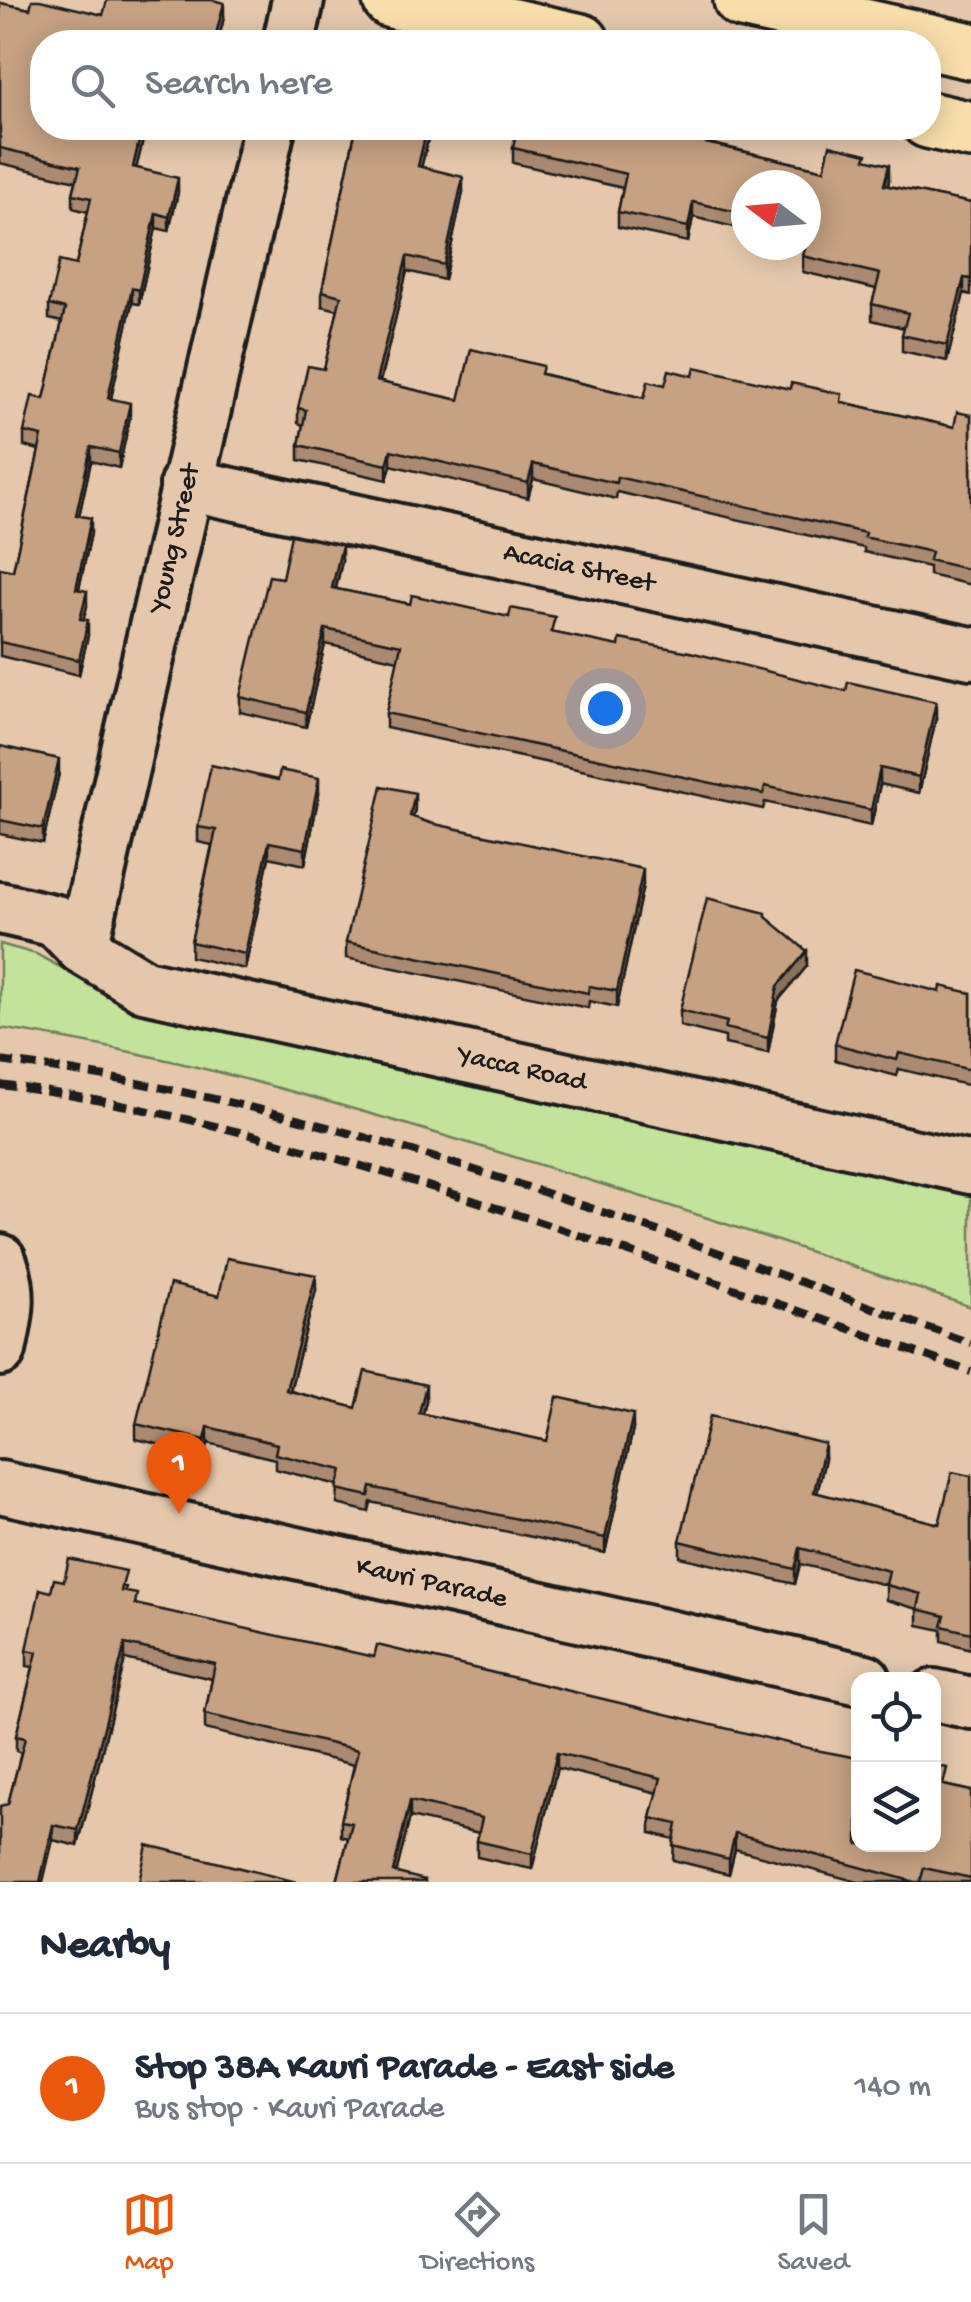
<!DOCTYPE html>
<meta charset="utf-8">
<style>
:root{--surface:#fff;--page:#f6f6f7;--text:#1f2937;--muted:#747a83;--line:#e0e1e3;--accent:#ea580c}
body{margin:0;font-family:"Gochi Hand",sans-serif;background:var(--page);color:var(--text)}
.controls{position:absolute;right:30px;bottom:30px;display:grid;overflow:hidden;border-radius:20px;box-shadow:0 5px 25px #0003}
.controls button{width:90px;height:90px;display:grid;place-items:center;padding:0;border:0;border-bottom:2px solid var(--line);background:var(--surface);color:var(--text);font:50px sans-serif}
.compass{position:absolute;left:731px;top:170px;width:90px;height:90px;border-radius:50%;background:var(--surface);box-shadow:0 5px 25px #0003;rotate:286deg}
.you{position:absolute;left:605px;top:708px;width:35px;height:35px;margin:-25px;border:8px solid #fff;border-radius:50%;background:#1a73e8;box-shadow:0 0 0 15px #1a73e833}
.badge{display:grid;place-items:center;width:65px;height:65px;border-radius:50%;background:var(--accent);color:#fff;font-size:32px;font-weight:700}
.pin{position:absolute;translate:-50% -82px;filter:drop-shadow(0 2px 5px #0008)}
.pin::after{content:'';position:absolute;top:52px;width:35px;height:30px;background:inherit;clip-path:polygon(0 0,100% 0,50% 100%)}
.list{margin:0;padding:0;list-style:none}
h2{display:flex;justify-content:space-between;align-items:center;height:130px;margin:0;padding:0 40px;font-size:42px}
h2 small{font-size:32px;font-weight:400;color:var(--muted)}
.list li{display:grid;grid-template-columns:65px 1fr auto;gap:30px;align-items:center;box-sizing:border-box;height:150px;padding:0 40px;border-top:2px solid var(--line)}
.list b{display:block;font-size:38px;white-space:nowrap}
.list p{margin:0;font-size:32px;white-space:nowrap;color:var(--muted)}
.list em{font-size:32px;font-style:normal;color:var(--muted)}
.icon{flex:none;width:55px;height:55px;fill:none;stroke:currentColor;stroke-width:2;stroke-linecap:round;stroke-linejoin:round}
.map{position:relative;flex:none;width:971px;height:1882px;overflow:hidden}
.search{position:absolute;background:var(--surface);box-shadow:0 5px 25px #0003;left:30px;right:30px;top:30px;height:110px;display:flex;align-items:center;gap:25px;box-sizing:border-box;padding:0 35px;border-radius:40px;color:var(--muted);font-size:38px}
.sheet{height:280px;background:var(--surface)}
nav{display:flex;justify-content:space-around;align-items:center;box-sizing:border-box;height:140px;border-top:2px solid var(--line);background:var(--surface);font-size:28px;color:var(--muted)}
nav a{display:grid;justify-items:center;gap:5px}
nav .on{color:var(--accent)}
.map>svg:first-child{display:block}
</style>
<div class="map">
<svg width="971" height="1882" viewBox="0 0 971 1882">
<rect width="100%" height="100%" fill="#e5c8ac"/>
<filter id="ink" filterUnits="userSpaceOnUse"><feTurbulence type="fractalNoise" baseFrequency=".01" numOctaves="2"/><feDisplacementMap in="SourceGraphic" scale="20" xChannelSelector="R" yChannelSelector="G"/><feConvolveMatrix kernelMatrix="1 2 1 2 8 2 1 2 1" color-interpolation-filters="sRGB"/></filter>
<g filter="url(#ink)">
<!-- green -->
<path fill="#c3e39b" stroke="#70805c" stroke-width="2.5" d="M0 944 36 954 124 1002 971 1185V1307C806 1249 640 1195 472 1144 317 1097 161 1052 0 1028Z"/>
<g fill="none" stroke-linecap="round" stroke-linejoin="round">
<!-- minor casing -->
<g stroke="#1c1c1c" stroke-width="58">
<g id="minor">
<path d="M289 42 298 0"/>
<path id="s1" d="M186 484 971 653"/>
<path id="s2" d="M0 908 56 921 82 948 144 986 971 1168"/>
<path id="s3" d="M82 948 269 128"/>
<path d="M0 1260C13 1292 7 1317 0 1350"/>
<path id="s4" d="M0 1487 865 1680"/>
<path d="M934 1695 971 1703"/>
</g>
</g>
<!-- primary casing -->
<g stroke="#1c1c1c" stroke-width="62">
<g id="primary">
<path d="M391 0 581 42"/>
<path d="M742 0 971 51"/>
<path d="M928 120 971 130"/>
</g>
</g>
<!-- minor -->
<use href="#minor" stroke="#e5c8ac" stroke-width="50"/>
<!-- primary -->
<use href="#primary" stroke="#f8deab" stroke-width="55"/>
<!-- rail -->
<g stroke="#1c1c1c" stroke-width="8" stroke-dasharray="15 8" stroke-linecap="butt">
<path d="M0 1061C336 1103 654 1231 971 1343"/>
<path d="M0 1085C157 1105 311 1149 463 1197 634 1252 802 1312 971 1372"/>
</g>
</g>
<!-- wall -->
<g fill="#aa8a70" stroke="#1c1c1c" stroke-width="2.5">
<path d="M0 3 30 9 103 15 224 17 218 42H42V128H146L136 168 178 192 169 231 156 228 139 304 132 303 111 398 130 417 119 468 91 461 79 516 91 533 79 589 87 606 83 619 88 635 79 675 0 656V568L13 571 39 450 24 446V432L44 399 62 322 49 319V305L76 265 88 212 73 208V194L76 181 0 163Z"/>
<path d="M356 128H431L421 166 463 192 444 280 407 271 380 382 459 400 543 374 644 398 665 385 693 376 842 402 954 427 971 415V585L929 575V567L864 552V548L617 492 616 499 533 479 528 498 391 465 387 480 299 460V445L303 425 298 423V408L324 369 338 310 322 306V291Z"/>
<path d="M710 128 709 143 824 170 867 160 889 180 888 186 971 203V295L964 293 947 361 902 351V335L904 328 872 320V304L876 289 803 272V256L806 244V185H746V230L693 217 688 242 618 227V212L623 188 513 163V148Z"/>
<path d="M342 561 336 589 555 633 936 718 919 793 880 784 871 826 765 802 763 809 386 728V713L398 660 325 644 306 727 240 712V697L282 578Z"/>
<path d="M0 746 59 773 43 843 0 834Z"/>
<path d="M319 794 305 865 269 857 245 969 191 957V942L212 845 198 842V827Z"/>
<path d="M415 809 413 818 643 885 617 1007 589 1001 588 1008 346 958V942Z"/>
<path d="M766 917 807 966 778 1001 768 1053 725 1044V1037L680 1026V1010Z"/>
<path d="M940 992 971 993V1086L899 1069 897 1076 835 1060V1044Z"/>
<path d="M316 1290 290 1391 356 1408 426 1401 423 1414 547 1441 633 1429 605 1553 371 1502 369 1512 337 1504 338 1485 275 1469V1459L208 1443 205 1455 136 1439V1424L219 1296Z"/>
<path d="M825 1459 817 1493 939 1524 971 1476V1649L942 1641V1630L918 1625V1609L886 1600V1585L800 1564 795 1584 680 1557V1541Z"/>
<path d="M64 1581 126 1587 125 1591 137 1605 971 1791V1882H858L735 1849 729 1874 673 1860 674 1839 651 1833V1818L658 1793 557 1768 532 1869 477 1857V1841L479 1833 410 1817 396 1873 337 1882 348 1838 341 1836V1821L354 1765 205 1729V1714L212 1679 125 1659 78 1846 53 1840 8 1804 21 1753 16 1751V1736L33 1667 27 1666V1650L51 1592Z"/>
</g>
<!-- shaded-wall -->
<g fill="#8b715b" stroke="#1c1c1c" stroke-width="2.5">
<path d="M224 3V17L218 42H214Z"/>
<path d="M142 128H146L133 182V167Z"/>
<path d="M427 128H431L418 181V166Z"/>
<path d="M889 165V180L884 201V185Z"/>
<path d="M463 177V192L444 280V265Z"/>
<path d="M178 178V192L169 231V217Z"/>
<path d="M693 202V217L688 242V227Z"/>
<path d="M156 213V228L139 304V290Z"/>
<path d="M407 256V271L376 397V381Z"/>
<path d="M964 278V293L947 361V345Z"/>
<path d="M132 288V303L108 412V398Z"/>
<path d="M130 403V417L119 468V453Z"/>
<path d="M91 447V461L76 530V515Z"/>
<path d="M391 450V465L387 480V465Z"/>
<path d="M533 464V479L528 498V483Z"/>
<path d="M91 518V533L76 603V589Z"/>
<path d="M342 545V561L332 603V588Z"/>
<path d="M87 591V606L80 633V619Z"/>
<path d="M88 620V635L79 675V660Z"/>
<path d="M325 629V644L306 727V712Z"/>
<path d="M936 702V718L919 793V777Z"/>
<path d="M59 759V773L43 843V829Z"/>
<path d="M880 768V784L871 826V810Z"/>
<path d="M319 778V794L305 865V849Z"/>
<path d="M415 793V809L410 832V816Z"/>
<path d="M269 842V857L245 969V954Z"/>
<path d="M643 869V885L617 1007V991Z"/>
<path d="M807 951V966L778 1001 768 1053V1038L778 986Z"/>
<path d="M316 1275V1290L286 1406V1390Z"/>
<path d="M426 1385V1401L419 1429V1413Z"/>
<path d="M633 1414V1429L605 1553V1538Z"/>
<path d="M208 1427V1443L205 1455V1440Z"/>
<path d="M825 1444V1459L814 1507V1492Z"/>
<path d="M800 1548V1564L795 1584V1569Z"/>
<path d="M125 1644V1659L78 1846V1830Z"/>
<path d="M557 1753V1768L532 1869V1854Z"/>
<path d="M410 1801V1817L394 1882 393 1872Z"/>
<path d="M53 1825V1840L43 1882H40Z"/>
<path d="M735 1833V1849L729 1874V1859Z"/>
</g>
<!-- building -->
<g fill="#c6a182" stroke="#1c1c1c" stroke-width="2.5">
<path d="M32 0H40L103 15 107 0H213L224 3 214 42H42V128H142L133 167 178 178 169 217 156 213 139 290 132 288 108 398 130 403 119 453 91 447 76 515 91 518 76 589 87 591 80 619 88 620 79 660 0 642V568L13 571 42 436 24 432 32 396 44 399 65 309 49 305 59 261 76 265 91 198 73 194 80 167 0 148V3L30 9Z"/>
<path d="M356 128H427L418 166 463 177 444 265 407 256 376 381 459 400 471 349 543 366 541 374 644 398 648 381 665 385 669 370 693 376 695 367 790 389 791 383 842 394 841 402 954 427 957 412 971 415V570L929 560 931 552 864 537 865 533 617 477 616 483 533 464 528 483 391 450 387 465 299 445 306 410 298 408 308 366 324 369 341 296 322 291Z"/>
<path d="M517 128H710L706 143 824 170 830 145 867 154 865 159 889 165 884 185 971 203V279L964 278 947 345 902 335 908 313 872 304 880 274 803 256 810 230 806 229V185H746V214L693 202 688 227 618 212 626 174 513 148Z"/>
<path d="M291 535 342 545 332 588 410 604 412 595 509 617 511 608 555 617 551 632 619 646 620 639 690 652 846 691 848 682 936 702 919 777 880 768 871 810 765 786 763 794 386 713 401 645 325 629 306 712 240 697 269 576 282 578Z"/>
<path d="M0 746 59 759 43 829 0 820Z"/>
<path d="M211 765 278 780 280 770 319 778 305 849 269 842 245 954 191 942 216 830 198 827Z"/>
<path d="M382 786 415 793 410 816 430 823 643 869 617 991 589 986 588 993 346 942Z"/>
<path d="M707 898 766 913V917L807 951 778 986 768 1038 725 1028 727 1022 680 1010Z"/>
<path d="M854 970 940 992 941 986 971 993V1070L899 1053 897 1060 835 1044Z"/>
<path d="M227 1258 316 1275 286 1390 356 1408 365 1371 426 1385 419 1413 547 1441 557 1397 633 1414 605 1538 371 1487 369 1496 337 1489 342 1470 275 1454 277 1444 208 1427 205 1440 136 1424 170 1284 219 1296Z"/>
<path d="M710 1416 825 1444 814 1492 939 1524 952 1472 971 1476V1633L942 1626 945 1616 918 1609 921 1594 886 1585 889 1571 800 1548 795 1569 680 1541Z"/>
<path d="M69 1559 126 1571 121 1591 137 1594 135 1604 374 1657 377 1645 821 1751 858 1758V1844H934V1765L947 1768 943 1785 971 1791V1878L924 1868 920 1882H915L735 1833 729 1859 673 1845 677 1824 651 1818 661 1778 557 1753 532 1854 477 1841 482 1818 410 1801 393 1872 425 1880V1882H337L352 1823 341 1821 358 1750 205 1714 215 1664 125 1644 78 1830 53 1825 40 1882H0V1806L8 1804 25 1738 16 1736 37 1652 27 1650 40 1589 51 1592 54 1579 64 1581Z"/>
<path d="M147 1845 297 1882H139Z"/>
</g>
</g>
<g text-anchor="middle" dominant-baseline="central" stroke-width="9" stroke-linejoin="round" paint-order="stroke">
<!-- street labels -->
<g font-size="28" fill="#1c1c1c" stroke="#e5c8ac">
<text stroke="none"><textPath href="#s3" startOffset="420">Young Street</textPath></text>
<text stroke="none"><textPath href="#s1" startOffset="402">Acacia Street</textPath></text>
<text stroke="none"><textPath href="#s2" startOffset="555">Yacca Road</textPath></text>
<text stroke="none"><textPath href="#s4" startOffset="442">Kauri Parade</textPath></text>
</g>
</g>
</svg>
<div class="controls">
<button><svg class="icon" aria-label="locate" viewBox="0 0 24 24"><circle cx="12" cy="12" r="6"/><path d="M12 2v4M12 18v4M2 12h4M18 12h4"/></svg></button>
<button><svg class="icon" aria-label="layers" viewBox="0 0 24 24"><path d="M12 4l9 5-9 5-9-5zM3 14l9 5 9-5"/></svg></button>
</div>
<svg class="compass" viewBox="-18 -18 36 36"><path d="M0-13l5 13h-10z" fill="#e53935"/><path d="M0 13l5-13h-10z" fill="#747a83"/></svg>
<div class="you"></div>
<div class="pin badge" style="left:179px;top:1514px">1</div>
<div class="search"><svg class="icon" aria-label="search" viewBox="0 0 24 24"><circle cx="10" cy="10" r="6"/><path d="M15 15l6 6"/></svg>Search here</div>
</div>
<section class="sheet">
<h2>Nearby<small></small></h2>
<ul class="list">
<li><span class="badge">1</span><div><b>Stop 38A Kauri Parade - East side</b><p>Bus stop · Kauri Parade</p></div><em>140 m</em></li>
</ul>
</section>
<nav>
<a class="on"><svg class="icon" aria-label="map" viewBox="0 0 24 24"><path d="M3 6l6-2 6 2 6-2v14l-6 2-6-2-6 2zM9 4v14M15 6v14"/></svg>Map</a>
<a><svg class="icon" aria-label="directions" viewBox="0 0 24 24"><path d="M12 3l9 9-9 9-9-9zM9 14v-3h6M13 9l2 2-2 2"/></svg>Directions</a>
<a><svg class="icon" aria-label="saved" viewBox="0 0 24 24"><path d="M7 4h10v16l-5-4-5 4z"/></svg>Saved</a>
</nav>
